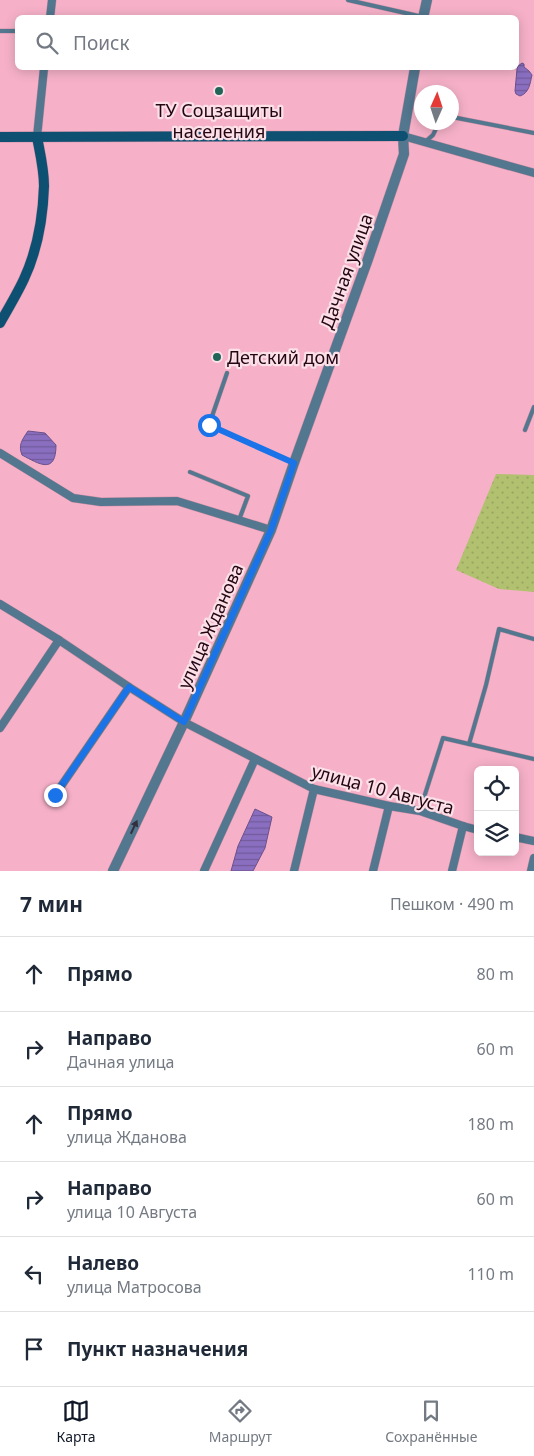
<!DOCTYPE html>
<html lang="ru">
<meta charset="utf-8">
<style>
:root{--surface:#fff;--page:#f6f6f7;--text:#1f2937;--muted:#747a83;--line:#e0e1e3;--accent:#111827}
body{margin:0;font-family:"Noto Sans",sans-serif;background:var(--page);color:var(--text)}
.controls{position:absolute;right:15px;bottom:15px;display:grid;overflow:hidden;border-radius:8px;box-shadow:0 2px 12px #0003}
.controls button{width:45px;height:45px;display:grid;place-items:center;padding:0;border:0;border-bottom:1px solid var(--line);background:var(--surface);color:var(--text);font:25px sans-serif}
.compass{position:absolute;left:414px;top:85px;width:45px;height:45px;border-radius:50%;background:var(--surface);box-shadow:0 2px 12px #0003;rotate:3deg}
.stop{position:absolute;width:15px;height:15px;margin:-11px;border:4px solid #1a73e8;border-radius:50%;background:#fff}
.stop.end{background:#1a73e8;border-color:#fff;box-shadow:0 1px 5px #0008}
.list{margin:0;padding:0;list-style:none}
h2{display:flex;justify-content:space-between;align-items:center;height:65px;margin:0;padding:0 20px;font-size:21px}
h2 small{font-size:16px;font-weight:400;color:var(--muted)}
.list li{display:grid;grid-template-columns:32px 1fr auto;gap:15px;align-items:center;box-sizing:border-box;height:75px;padding:0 20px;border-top:1px solid var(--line)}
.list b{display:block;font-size:19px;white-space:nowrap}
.list p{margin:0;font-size:16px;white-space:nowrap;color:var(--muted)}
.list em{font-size:16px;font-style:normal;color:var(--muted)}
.icon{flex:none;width:28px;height:28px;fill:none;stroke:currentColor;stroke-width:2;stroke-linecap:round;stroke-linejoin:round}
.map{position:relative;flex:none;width:534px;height:871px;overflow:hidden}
.search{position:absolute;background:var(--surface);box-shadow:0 2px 12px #0003;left:15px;right:15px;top:15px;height:55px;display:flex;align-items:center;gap:12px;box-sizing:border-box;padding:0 18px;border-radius:8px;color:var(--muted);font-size:19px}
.sheet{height:515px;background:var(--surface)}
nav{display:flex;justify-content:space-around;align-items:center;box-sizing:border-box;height:70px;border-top:1px solid var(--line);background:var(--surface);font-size:14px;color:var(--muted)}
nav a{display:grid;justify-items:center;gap:2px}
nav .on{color:var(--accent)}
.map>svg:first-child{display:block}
</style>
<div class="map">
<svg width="534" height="871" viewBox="0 0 534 871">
<defs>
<pattern id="grass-dots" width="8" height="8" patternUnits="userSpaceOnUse" patternTransform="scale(1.25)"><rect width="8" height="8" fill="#b2c170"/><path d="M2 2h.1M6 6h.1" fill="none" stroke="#99a460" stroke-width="1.8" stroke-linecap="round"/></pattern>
<pattern id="water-rules" width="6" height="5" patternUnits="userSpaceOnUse" patternTransform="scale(1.25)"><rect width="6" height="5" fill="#8a6fc1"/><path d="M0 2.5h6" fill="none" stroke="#71599b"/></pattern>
</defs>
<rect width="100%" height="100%" fill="#f6b1c8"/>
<!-- grass -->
<path fill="url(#grass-dots)" d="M496 474 534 475V592L499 589 456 570Z"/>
<!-- water -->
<g fill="url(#water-rules)" stroke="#6b508c">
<path d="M522 63 524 64V67L529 71 532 75C530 84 529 93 520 96L516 94 515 91 517 69 518 66Z"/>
<path d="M28 431 45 433 56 445C56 475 39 464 22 455 18 445 22 440 28 431Z"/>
<path d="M255 809 272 817 265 848 253 871H231L238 846Z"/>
</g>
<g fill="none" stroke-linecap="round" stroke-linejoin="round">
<!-- service casing -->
<g stroke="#d092a7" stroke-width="5">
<g id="service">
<path d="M348 0 423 17"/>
<path d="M0 31H18"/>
<path d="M452 117 534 133"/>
<path d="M425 142 433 135 439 122"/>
<path d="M227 373 209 425 294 463"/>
<path d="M525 430 534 407"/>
<path d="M190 472 248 496 239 520"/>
<path d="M534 639 499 629 486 685 469 744 534 759"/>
<path d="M420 810 443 738 469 744"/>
</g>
</g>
<!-- minor casing -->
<g stroke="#d092a7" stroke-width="9">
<g id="minor">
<path d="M50 18 52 0"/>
<path d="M403 136 534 173"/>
<path d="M37 137 44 68"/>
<path d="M0 453 73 498 101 502 177 501 271 530"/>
<path d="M0 604 59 640 129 687 184 722 314 789 389 806 420 811 463 826 478 830"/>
<path d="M0 728 59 640"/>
<path d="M55 795 129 687"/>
<path d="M515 837 534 841"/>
<path d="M204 871 255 759"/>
<path d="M294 871 314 789"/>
<path d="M373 871 389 806"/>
<path d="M452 871 463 826"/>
<path d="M531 871 534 858"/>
</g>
</g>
<!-- tertiary casing -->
<g stroke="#d092a7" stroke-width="11">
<g id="tertiary">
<path d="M423 18 427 0"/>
<path d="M113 871 184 722 271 530 294 463 368 259 404 154 403 136 415 68"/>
</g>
</g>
<!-- secondary casing -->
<g stroke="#d092a7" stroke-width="11">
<g id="secondary">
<path d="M0 137 403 136"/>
<path d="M0 323C8 309 17 294 24 279 37 251 43 217 44 186 44 169 40 153 37 137"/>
</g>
</g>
<!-- service -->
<use href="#service" stroke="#53778f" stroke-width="4"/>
<!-- minor -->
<use href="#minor" stroke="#53778f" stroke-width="8"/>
<!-- tertiary -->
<use href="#tertiary" stroke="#53778f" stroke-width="10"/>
<!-- secondary -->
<use href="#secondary" stroke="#0e5072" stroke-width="10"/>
</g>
<!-- one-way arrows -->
<defs><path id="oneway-solid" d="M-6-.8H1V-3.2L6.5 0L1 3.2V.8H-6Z" transform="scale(1.25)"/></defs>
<use fill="#342e3e" href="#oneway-solid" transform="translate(134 827) rotate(-65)"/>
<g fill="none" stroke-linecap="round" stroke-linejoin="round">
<!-- route -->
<path stroke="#1a73e8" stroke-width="6" d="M55 795 129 687 184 722 271 530 294 463 209 425"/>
</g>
<!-- markers -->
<g fill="#206558" stroke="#fbe0e8" stroke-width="2">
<circle cx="219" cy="91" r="5"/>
<circle cx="217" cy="357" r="5"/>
</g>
<g text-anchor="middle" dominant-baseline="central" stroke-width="4.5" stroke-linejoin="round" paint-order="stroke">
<!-- poi labels -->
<g font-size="18" fill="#240612" stroke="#fbe0e8">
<text x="219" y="110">ТУ Соцзащиты<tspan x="219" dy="21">населения</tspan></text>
<text x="227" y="357" text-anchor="start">Детский дом</text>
</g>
<!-- street labels -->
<g font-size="18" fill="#240612" stroke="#fbe0e8">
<text transform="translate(346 271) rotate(-70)">Дачная улица</text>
<text transform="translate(210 626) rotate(-66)">улица Жданова</text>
<text transform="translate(383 789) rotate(15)">улица 10 Августа</text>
</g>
</g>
</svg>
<div class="controls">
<button><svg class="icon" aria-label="locate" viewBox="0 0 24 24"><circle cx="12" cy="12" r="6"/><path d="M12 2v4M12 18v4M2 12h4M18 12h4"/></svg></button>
<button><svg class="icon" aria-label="layers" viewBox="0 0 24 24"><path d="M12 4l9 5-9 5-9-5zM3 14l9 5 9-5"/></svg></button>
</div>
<svg class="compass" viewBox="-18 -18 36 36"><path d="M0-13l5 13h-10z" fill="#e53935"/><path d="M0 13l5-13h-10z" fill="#747a83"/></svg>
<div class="stop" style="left:209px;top:425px"></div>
<div class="stop end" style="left:55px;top:795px"></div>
<div class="search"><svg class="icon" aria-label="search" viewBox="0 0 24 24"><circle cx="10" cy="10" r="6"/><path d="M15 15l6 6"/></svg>Поиск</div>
</div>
<section class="sheet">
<h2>7 мин<small>Пешком · 490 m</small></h2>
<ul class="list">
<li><svg class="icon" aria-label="ahead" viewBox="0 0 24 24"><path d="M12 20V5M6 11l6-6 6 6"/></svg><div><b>Прямо</b></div><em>80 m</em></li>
<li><svg class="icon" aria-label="right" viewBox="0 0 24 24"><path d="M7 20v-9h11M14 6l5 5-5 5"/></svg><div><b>Направо</b><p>Дачная улица</p></div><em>60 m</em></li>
<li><svg class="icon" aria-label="ahead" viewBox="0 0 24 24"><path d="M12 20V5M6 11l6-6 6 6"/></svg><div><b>Прямо</b><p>улица Жданова</p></div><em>180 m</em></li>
<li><svg class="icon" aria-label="right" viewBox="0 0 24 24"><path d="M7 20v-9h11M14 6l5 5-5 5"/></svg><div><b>Направо</b><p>улица 10 Августа</p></div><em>60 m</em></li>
<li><svg class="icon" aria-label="left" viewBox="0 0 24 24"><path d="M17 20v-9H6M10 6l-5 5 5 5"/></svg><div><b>Налево</b><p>улица Матросова</p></div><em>110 m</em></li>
<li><svg class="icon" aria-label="arrive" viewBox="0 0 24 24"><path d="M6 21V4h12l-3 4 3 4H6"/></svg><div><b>Пункт назначения</b></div></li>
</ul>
</section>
<nav>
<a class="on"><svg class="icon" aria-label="map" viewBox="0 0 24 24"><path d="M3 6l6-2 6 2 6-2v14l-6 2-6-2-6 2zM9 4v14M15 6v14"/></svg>Карта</a>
<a><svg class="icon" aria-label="directions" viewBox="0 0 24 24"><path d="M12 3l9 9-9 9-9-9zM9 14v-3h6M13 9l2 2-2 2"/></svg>Маршрут</a>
<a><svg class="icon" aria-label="saved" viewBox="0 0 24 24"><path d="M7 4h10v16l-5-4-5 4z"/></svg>Сохранённые</a>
</nav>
